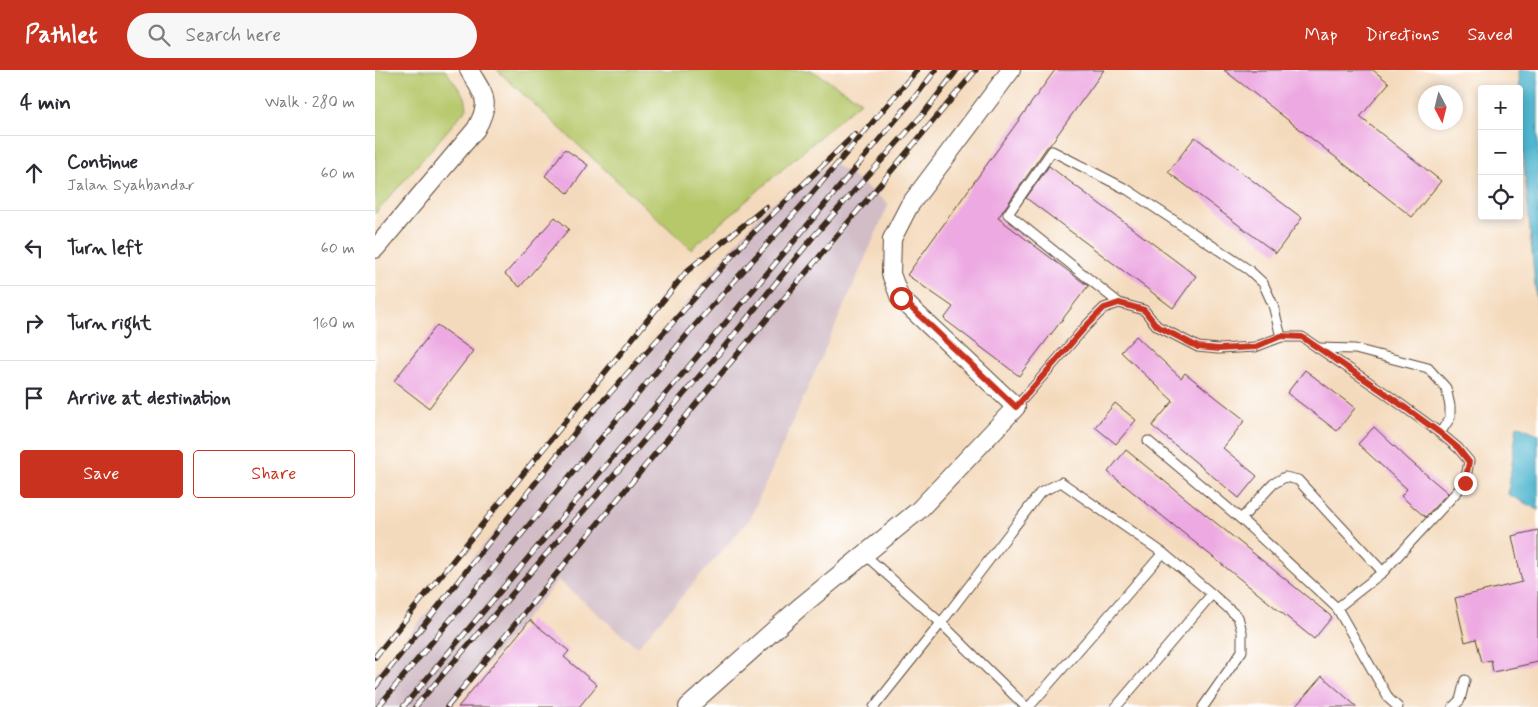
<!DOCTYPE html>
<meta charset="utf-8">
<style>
:root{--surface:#fff;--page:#f7f7f7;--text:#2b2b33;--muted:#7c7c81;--line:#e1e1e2;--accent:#c8321e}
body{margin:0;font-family:Mynerve,sans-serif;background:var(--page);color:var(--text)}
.controls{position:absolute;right:15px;top:15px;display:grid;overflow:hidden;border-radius:5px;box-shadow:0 2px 8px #0003}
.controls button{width:45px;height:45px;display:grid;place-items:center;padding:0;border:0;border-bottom:1px solid var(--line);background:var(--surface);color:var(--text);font:25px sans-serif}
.compass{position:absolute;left:1043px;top:15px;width:45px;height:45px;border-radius:50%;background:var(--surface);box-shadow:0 2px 8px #0003;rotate:173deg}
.stop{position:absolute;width:15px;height:15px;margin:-11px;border:4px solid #c8321e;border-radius:50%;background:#fff}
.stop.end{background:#c8321e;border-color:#fff;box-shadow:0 1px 5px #0008}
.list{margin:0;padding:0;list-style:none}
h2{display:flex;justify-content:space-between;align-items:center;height:65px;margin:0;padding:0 20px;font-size:21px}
h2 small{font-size:16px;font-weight:400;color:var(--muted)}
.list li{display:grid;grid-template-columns:32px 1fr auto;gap:15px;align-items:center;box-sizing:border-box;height:75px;padding:0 20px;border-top:1px solid var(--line)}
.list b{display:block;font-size:19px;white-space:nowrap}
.list p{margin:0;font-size:16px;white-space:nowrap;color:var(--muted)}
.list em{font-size:16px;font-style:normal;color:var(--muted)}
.actions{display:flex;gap:10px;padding:15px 20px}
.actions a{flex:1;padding:11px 0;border:1px solid var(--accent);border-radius:5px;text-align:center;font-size:18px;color:var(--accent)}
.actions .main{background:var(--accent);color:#fff}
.icon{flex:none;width:28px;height:28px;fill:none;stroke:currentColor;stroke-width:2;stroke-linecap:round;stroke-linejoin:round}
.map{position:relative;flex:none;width:1163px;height:637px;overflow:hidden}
header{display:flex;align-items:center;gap:30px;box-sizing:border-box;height:70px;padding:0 25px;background:var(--accent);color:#fff}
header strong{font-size:24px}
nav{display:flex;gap:28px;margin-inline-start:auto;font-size:18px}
.search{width:350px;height:45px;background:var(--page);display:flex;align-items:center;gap:12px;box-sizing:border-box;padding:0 18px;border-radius:28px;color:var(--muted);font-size:19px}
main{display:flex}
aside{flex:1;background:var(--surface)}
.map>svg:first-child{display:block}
</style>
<header>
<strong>Pathlet</strong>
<div class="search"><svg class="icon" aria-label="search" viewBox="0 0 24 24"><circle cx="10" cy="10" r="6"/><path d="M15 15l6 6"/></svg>Search here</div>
<nav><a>Map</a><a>Directions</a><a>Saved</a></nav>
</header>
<main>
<aside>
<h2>4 min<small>Walk · 280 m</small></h2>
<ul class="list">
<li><svg class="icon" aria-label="ahead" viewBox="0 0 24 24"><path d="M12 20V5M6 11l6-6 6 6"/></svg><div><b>Continue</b><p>Jalan Syahbandar</p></div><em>60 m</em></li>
<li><svg class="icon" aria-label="left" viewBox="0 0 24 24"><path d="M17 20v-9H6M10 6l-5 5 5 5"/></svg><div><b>Turn left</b></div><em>60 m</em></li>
<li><svg class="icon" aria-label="right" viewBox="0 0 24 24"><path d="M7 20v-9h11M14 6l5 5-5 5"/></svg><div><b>Turn right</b></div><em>160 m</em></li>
<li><svg class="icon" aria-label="arrive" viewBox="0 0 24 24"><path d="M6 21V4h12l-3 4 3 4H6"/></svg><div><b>Arrive at destination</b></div></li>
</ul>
<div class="actions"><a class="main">Save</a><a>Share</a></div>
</aside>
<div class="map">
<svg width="1163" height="637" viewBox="0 0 1163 637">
<rect width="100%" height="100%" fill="#fff"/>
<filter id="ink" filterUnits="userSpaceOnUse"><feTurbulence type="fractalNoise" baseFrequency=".02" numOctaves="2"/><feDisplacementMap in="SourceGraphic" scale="10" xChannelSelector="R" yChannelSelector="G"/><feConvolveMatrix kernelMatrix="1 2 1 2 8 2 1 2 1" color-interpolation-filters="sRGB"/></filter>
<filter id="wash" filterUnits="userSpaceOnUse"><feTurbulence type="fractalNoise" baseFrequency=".0096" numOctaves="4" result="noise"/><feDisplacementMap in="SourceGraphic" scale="20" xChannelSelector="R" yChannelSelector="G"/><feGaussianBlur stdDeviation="1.12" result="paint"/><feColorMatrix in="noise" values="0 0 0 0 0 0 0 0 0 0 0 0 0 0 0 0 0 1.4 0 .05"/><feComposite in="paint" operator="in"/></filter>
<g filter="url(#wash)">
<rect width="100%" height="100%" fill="#f4dabc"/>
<!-- industrial -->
<path fill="#d2bdc7" d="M458 92 514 134 375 449 262 577 183 510 76 637H0V605L391 137Z"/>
<!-- green -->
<g fill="#b6c86b" stroke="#787944">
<path d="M0 0H70L90 27 92 38 0 144Z"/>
<path d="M122 0H436L486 31 316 179Z"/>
</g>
<!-- water -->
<g fill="#50b6cf" stroke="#467076">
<path d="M1144 0H1163V249L1146 60Z"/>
<path d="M1142 355 1163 364V440L1133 424Z"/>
</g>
<g id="blocks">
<!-- building -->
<g fill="#edaae2">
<path d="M680 0H729L675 75 672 77 623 148 713 216 644 306 569 249 578 237 532 205Z"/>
<path d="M849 0H998L1014 13 985 47 1066 111 1037 147Z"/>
<path d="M820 67 927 148 901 183 793 102Z"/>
<path d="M190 79 213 95 193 123 170 106Z"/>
<path d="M674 96 821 206 798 238 651 128Z"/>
<path d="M180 147 194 159 145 217 130 204Z"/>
<path d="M62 255 98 281 54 338 19 311Z"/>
<path d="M761 266 806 308 810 303 870 350 848 378 882 406 864 428 777 356 798 331 746 282Z"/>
<path d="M930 300 980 338 962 361 912 323Z"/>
<path d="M740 333 761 350 741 374 720 357Z"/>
<path d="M999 357 1034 390 1073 423 1050 447 1026 426 1032 419 983 374Z"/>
<path d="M751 380 957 547 939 569 733 402Z"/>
<path d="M1163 460V592L1118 602 1116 590 1107 592 1101 569 1090 572 1080 528 1147 512 1137 466Z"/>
<path d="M155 550 194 581 189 587 222 615 204 637H83Z"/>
<path d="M947 606 982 637H920Z"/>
</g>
</g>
</g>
<g filter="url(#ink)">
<use href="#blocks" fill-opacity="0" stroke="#574436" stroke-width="1"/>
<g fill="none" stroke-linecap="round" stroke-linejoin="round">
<!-- service casing -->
<g stroke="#574436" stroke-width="11">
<g id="service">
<path d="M744 233 633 144 677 81 753 120 874 200 888 213 898 235 906 267"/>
<path d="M943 278 980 279 1053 298 1071 318 1075 336V348L1065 363"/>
<path d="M641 337 712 255 729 238 744 233 769 240 782 256 823 277 843 279 880 277 906 267H927L1010 323 1065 363 1083 378 1094 391 1090 413 1008 502 962 538 1014 629 1023 637"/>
<path d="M773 371 866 449"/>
<path d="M490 485 566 553 651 637"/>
<path d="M962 538 866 449 898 414 910 407 923 410 1008 502"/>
<path d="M499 637 566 553 665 423 686 412 788 483 837 524 741 637"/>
<path d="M654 637 788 483"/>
<path d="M828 637 867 581V562L863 547 837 524"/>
<path d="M1078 637 1085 630 1090 610"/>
</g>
</g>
<!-- minor casing -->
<g stroke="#574436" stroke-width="20">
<g id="minor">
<path d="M0 179 101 59C117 30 109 26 94 0"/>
<path d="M313 637 425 537 544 440 641 337 525 228 516 204 517 169 534 136 636 0"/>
</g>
</g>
<!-- service -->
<use href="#service" stroke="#fff" stroke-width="9"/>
<!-- minor -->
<use href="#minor" stroke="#fff" stroke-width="18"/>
<!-- rail casing -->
<g stroke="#3b2a1e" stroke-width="5.5">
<g id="rail">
<path d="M0 587 312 201 391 137"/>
<path d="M0 617 202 360 373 168 480 64"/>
<path d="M3 637 321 254 428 134 542 0"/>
<path d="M28 637 540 27 561 0"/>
<path d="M40 637 345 282 438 167 549 43 582 0"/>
<path d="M72 637 340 311 601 0"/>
</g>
</g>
<!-- rail -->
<use href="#rail" stroke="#fff" stroke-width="4" stroke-dasharray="11" stroke-linecap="butt"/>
</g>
</g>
<g fill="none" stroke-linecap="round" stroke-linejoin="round" filter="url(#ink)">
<!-- route -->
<path stroke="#c8321e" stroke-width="6" d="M526 228 641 337 712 255 729 238 744 233 769 240 782 256 823 277 843 279 880 277 906 266 927 267 1010 323 1065 363 1083 378 1094 392 1090 413"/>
</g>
</svg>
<div class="controls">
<button>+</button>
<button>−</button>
<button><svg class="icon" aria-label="locate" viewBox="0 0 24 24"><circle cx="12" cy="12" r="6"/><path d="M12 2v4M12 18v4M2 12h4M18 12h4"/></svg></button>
</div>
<svg class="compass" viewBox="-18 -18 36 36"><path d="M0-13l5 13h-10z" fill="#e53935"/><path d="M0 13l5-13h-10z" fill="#7c7c81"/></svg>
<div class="stop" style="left:526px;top:228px"></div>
<div class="stop end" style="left:1090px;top:413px"></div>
</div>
</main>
